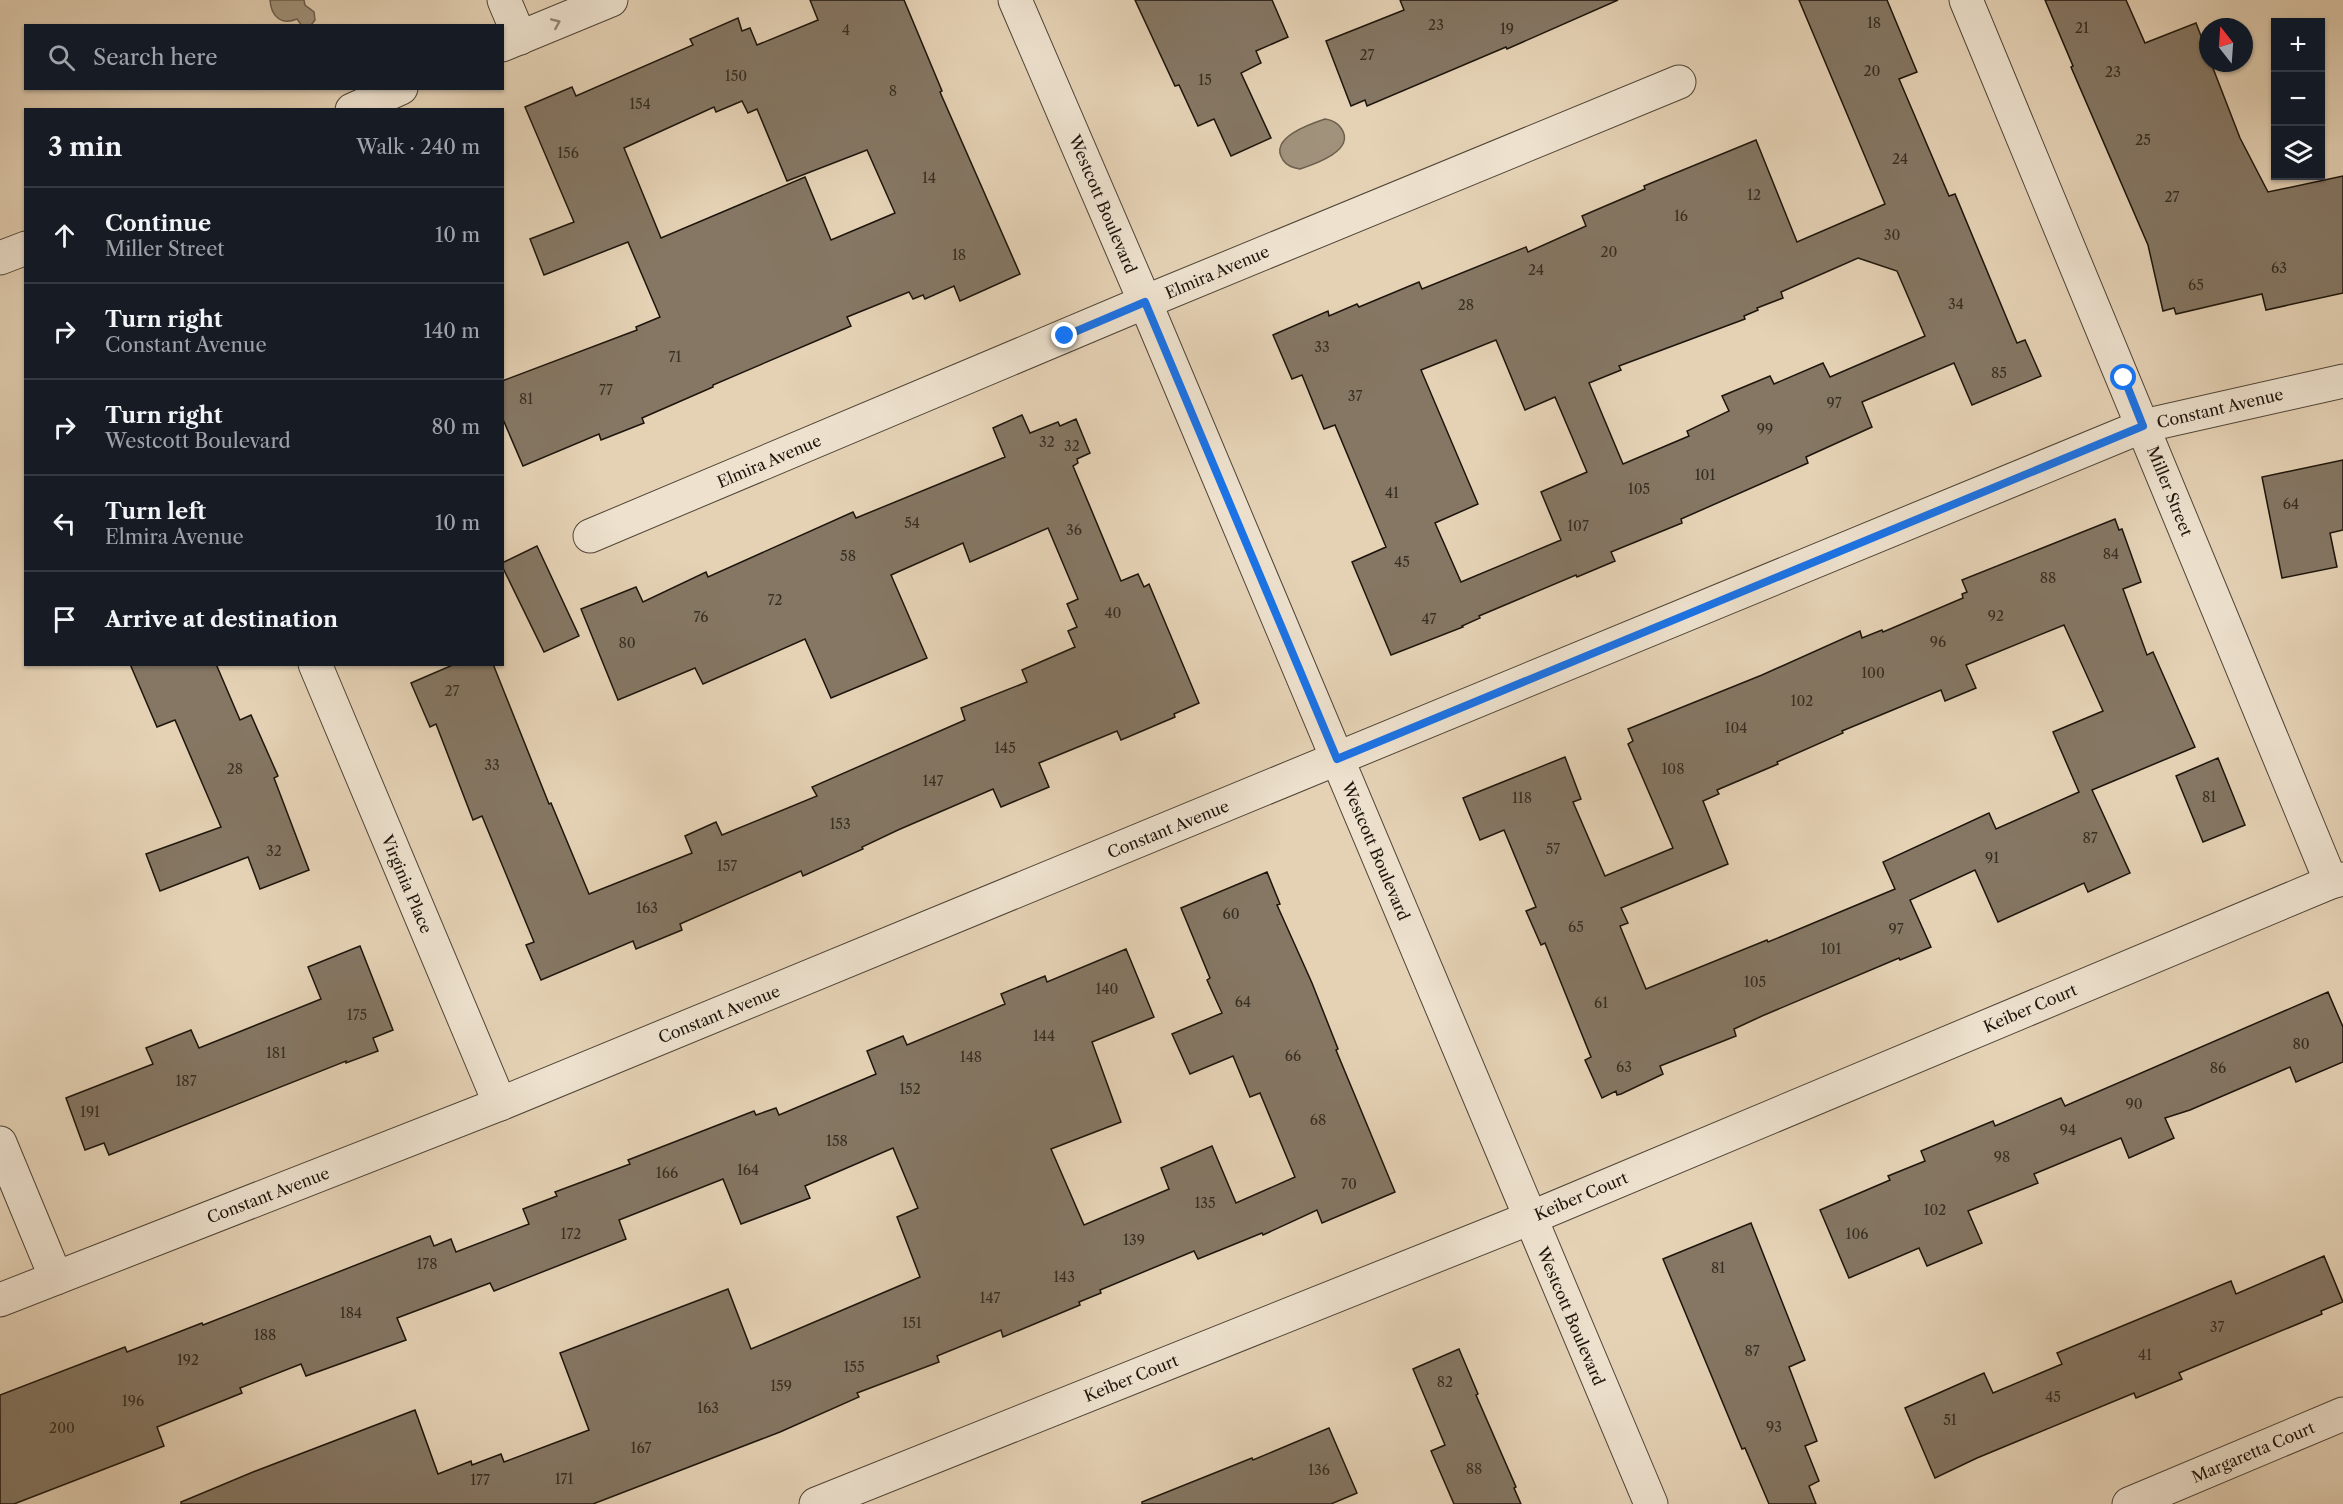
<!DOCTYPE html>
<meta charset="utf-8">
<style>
:root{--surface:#171b24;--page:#242831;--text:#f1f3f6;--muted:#9ea1a6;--line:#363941}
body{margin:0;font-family:"Libre Caslon Text",serif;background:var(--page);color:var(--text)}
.controls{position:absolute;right:18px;top:18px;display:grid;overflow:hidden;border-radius:0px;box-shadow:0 2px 4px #0004}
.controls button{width:54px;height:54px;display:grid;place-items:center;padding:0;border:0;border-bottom:2px solid var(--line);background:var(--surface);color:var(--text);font:30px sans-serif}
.compass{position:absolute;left:2199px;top:18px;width:54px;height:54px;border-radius:50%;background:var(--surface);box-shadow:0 2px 4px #0004;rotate:343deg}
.stop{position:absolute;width:18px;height:18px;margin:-14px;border:4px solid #1a73e8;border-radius:50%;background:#fff}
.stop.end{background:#1a73e8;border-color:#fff;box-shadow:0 2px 6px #0008}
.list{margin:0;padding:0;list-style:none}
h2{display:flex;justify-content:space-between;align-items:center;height:78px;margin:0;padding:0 24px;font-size:26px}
h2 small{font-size:20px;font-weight:400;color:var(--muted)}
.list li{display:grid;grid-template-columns:39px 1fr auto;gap:18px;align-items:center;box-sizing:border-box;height:96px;padding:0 24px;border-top:2px solid var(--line)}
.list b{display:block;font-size:22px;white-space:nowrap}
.list p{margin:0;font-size:20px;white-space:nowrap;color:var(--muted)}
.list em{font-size:20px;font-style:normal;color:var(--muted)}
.icon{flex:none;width:33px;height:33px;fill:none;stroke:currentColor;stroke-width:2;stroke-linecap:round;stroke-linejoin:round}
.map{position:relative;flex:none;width:2343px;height:1504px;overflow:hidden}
.search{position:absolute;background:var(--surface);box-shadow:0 2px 4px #0004;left:24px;top:24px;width:480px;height:66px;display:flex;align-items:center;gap:15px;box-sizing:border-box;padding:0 21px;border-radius:0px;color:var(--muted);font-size:22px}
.panel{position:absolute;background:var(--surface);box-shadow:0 2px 4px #0004;left:24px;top:108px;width:480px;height:558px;border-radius:0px}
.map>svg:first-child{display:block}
</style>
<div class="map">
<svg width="2343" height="1504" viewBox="0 0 2343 1504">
<rect width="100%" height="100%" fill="#e5d2b5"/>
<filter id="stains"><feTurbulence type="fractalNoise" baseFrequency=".00333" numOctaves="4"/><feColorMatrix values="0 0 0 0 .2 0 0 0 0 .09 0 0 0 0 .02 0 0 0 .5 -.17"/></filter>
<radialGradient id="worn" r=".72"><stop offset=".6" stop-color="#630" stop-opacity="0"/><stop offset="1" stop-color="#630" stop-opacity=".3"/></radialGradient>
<!-- water -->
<g fill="#a1927c" stroke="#6c604f" stroke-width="1.5">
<path d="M270 0H304L305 5 314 12 315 20 311 25 302 26 297 19C280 26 271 15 270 0Z"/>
<path d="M1325 119C1332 120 1337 122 1341 128 1357 150 1315 164 1300 169 1293 168 1287 166 1283 160 1268 138 1310 124 1325 119Z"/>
</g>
<!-- building -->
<g fill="#857764" stroke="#1d150c" stroke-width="1.5" fill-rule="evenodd">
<path d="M810 0H904L942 91 940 92 1020 274 960 301 954 286 925 299 923 295 913 299 909 292 847 317 851 326 713 385V387L642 418 644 423 601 440 599 434 523 466 502 417V381L637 330 636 327 660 317 628 242 544 275 530 239 574 222 525 107 572 87 576 96 693 45 690 39 738 18 742 31 750 28 757 45 818 20ZM742 101 748 113 757 109 787 181 867 150 895 213 831 240 805 177 661 238 624 148 714 107 716 112Z"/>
<path d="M1135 0H1272L1288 37 1256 51 1261 63 1241 73 1271 138 1231 156 1214 119 1198 126 1179 85 1175 86Z"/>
<path d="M1400 0H1618L1507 49 1506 47 1367 106 1365 100 1351 106 1326 41 1404 10Z"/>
<path d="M1799 0H1887L1917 72 1899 79 1949 196 1955 194 2017 343 2025 340 2041 376 1972 405 1954 363 1862 402 1872 427 1806 457 1808 463 1681 519 1682 523 1611 552 1615 561 1577 577 1576 575 1479 616 1480 618 1462 626 1463 627 1391 655 1352 562 1386 547 1335 425 1324 429 1302 375 1292 379 1273 335 1328 311 1329 316 1357 304 1359 307 1419 282 1422 289 1526 247 1528 252 1586 226 1582 216 1645 189 1644 186 1756 140 1797 242 1885 204ZM1858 258 1897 271 1925 336 1830 377 1823 363 1774 384 1770 376 1722 396 1729 411 1687 431 1689 436 1623 464 1589 383 1621 370 1619 366 1745 319 1744 316 1758 310 1757 308 1783 298 1781 292ZM1496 340 1525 410 1555 397 1587 472 1541 492 1561 540 1461 582 1435 523 1478 504 1421 370Z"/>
<path d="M2045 0H2126L2145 43 2196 23 2208 54V63H2211L2240 138 2268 192 2343 176V293L2266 310 2262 294 2176 314 2174 308 2163 311 2148 245 2071 67 2073 66Z"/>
<path d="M1022 415 1030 433 1058 422 1060 426 1076 419 1090 453 1077 459 1078 463 1073 466 1121 581 1138 574 1144 587 1149 584 1199 703 1174 714 1175 717 1121 740 1117 731 1039 763 1049 787 1001 807 993 789 898 830 862 847 863 849 803 876 801 871 680 924 682 930 636 949 633 941 541 980 526 945 534 942 482 816 473 820 436 724 430 727 411 683 455 664H493L549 804 551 803 589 894 692 853 685 836 716 822 722 835 817 796 812 787 965 720 961 708 1027 682 1022 670 1075 647 1068 631 1077 627 1067 604 1078 599 1048 528 970 562 963 543 891 575 927 658 831 698 805 639 703 684 695 668 618 700 581 609 636 587 643 602 706 572 708 577 853 512 856 518 1005 457 993 428Z"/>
<path d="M2343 460V530L2330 533 2337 567 2282 578 2262 477Z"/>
<path d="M2115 519 2119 530 2122 529 2141 582 2123 589 2147 655 2153 652 2195 747 2092 790 2130 873 2088 892 2084 883 1998 922 1975 870 1910 900 1931 947 1900 960 1899 958 1762 1016 1734 1029 1736 1036 1660 1066 1663 1074 1621 1094 1617 1095 1616 1091 1602 1098 1585 1060 1591 1057 1545 943 1541 945 1526 911 1536 907 1504 830 1480 840 1463 798 1565 757 1581 799 1573 802 1605 876 1673 848 1628 744 1633 741 1628 729 1762 675 1860 631 1862 638 1882 630 1883 632 1963 598 1962 594 1967 592 1962 580ZM2064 625 2103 711 2053 732 2079 792 1996 829 1989 813 1883 862 1895 889 1768 942 1767 940 1646 989 1620 926 1628 923 1621 908 1728 864 1703 801 1719 794 1717 790 1778 764 1777 762 1843 733 1842 731 1941 690 1945 701 1976 688 1966 665Z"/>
<path d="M537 546 579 636 544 652 502 566V563Z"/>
<path d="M130 664H216L240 720 251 715 278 776 274 778 309 870 260 889 248 857 160 891 146 854 221 827 175 720 157 727Z"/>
<path d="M2218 758 2245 825 2203 842 2176 776Z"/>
<path d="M1267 872 1280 904 1277 905 1312 983 1338 1049 1336 1050 1395 1192 1322 1223 1317 1210 1263 1235 1262 1233 1198 1259 1194 1251 1100 1290 1101 1293 1079 1302 1080 1305 1003 1337 1001 1330 937 1356 939 1362 857 1393 859 1397 780 1432 593 1504H181V1502L253 1472 415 1410 438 1474 471 1461 472 1465 501 1454 504 1462 589 1430 560 1353 728 1289 751 1349 920 1277 897 1217 918 1208 893 1148 805 1186 810 1198 741 1224 723 1179 619 1220 626 1239 494 1291 490 1283 397 1318 406 1340 306 1376 301 1364 240 1388 242 1393 157 1427 164 1446 14 1504H0V1395L125 1347 127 1352 202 1323 203 1325 430 1236 434 1246 451 1239 456 1252 529 1224 523 1209 557 1196 555 1192 630 1164 628 1160 754 1111 756 1115 776 1108 779 1115 876 1074 867 1051 903 1036 907 1045 1005 1004 1001 994 1045 976 1047 982 1126 949 1154 1017 1092 1042 1121 1122 1051 1149 1084 1225 1169 1189 1161 1168 1212 1146 1236 1203 1295 1177 1260 1093 1250 1097 1233 1056 1190 1074 1172 1034 1222 1013 1207 980 1210 978 1181 908Z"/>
<path d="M360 946 393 1030 373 1038 378 1051 346 1063V1061L109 1155 104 1143 85 1150 66 1098 153 1064 146 1048 191 1030 199 1048 321 999 308 967Z"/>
<path d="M2328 992 2343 1027V1062L2296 1082 2290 1067 2190 1110 2165 1118 2174 1138 2129 1158 2121 1138 2034 1174 2038 1183 1968 1211 1982 1243 1927 1266 1919 1248 1849 1278 1820 1210 1890 1180 1888 1176 1925 1161 1921 1151 1993 1121 1995 1126 2061 1098 2065 1106Z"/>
<path d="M1751 1223 1805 1360 1789 1367 1817 1441 1805 1446 1819 1481 1809 1486 1816 1504H1769L1745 1448 1742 1449 1663 1259Z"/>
<path d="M2324 1256 2343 1302 2321 1311 2322 1314 2179 1373 2182 1379 2136 1398 2134 1393 1977 1458 1935 1478 1905 1408 1984 1373 1993 1393 2062 1364 2057 1353 2231 1281 2236 1294Z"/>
<path d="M1459 1349 1478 1394 1476 1395 1516 1487 1514 1488 1521 1504H1454L1431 1451 1445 1445 1413 1369Z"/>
<path d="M1329 1428 1357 1493 1331 1504H1142V1502L1252 1458 1253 1460Z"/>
</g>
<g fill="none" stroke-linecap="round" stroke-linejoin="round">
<!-- minor casing -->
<g stroke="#4f4436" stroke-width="35">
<g id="minor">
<path d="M504 0 520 38"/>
<path d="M1015 0 1145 302 1651 1504"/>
<path d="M1966 0 2331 882"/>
<path d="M502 45 611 0"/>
<path d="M352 110 401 88"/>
<path d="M0 258 26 248"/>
<path d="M590 536 1145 302 1679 82"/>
<path d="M315 664 500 1104"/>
<path d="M0 1143 56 1278"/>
<path d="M0 1300 500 1104 2143 426 2343 381"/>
<path d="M816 1504 1530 1218 2331 882 2343 879"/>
<path d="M2129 1504 2343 1414"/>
</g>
</g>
<!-- minor -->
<use href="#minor" stroke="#eee2cf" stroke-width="33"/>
</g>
<!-- one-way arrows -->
<defs><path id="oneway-chevron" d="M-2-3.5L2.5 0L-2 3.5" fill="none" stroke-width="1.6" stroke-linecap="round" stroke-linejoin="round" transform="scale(1.5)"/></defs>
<use stroke="#908677" href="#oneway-chevron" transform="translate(556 23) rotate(-23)"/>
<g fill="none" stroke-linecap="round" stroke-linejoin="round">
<!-- route -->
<path stroke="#1a73e8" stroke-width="8" d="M1065 336 1145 302 1337 759 2143 426 2124 378"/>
</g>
<g text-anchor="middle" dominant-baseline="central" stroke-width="5" stroke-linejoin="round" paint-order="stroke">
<!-- number labels -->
<g font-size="14" fill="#372e22">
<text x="1874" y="23">18</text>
<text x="1436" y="25">23</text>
<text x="2082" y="28">21</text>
<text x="1507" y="29">19</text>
<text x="846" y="30">4</text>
<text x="1367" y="55">27</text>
<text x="1872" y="71">20</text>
<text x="2113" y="72">23</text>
<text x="736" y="76">150</text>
<text x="1205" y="80">15</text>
<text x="893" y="91">8</text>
<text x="640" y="104">154</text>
<text x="2143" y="140">25</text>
<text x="568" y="153">156</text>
<text x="1900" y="159">24</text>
<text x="929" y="178">14</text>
<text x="1754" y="195">12</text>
<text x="2172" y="197">27</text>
<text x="1681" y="216">16</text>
<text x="1892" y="235">30</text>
<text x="1609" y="252">20</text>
<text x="959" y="255">18</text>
<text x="2279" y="268">63</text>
<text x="1536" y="270">24</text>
<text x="2196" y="285">65</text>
<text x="1956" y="304">34</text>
<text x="1466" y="305">28</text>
<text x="1322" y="347">33</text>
<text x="675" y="357">71</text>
<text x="1999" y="373">85</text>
<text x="606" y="390">77</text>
<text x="1355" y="396">37</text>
<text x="526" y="399">81</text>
<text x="1834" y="403">97</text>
<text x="1765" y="429">99</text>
<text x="1047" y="442">32</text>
<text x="1072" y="446">32</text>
<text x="1705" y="475">101</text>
<text x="1639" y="489">105</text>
<text x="1392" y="493">41</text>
<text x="2291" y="504">64</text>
<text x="912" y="523">54</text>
<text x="1578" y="526">107</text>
<text x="1074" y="530">36</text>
<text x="2111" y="554">84</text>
<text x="848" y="556">58</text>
<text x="1402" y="562">45</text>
<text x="2048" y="578">88</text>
<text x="775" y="600">72</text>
<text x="1113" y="613">40</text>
<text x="1996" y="616">92</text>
<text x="701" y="617">76</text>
<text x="1429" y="619">47</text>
<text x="1938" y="642">96</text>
<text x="627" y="643">80</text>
<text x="1873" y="673">100</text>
<text x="452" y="691">27</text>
<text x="1802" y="701">102</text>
<text x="1736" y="728">104</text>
<text x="1005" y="748">145</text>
<text x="492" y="765">33</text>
<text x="235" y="769">28</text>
<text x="1673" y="769">108</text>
<text x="933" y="781">147</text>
<text x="2209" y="797">81</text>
<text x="1522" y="798">118</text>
<text x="840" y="824">153</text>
<text x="2090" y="838">87</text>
<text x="1553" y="849">57</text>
<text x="274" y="851">32</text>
<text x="1992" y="858">91</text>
<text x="727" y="866">157</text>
<text x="647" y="908">163</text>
<text x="1231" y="914">60</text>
<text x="1576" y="927">65</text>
<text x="1896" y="929">97</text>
<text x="1831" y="949">101</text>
<text x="1755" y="982">105</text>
<text x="1107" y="989">140</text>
<text x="1243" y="1002">64</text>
<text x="1601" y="1003">61</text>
<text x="357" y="1015">175</text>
<text x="1044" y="1036">144</text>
<text x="2301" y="1044">80</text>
<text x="276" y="1053">181</text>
<text x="1293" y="1056">66</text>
<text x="971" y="1057">148</text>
<text x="1624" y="1067">63</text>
<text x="2218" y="1068">86</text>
<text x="186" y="1081">187</text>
<text x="910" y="1089">152</text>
<text x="2134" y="1104">90</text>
<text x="90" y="1112">191</text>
<text x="1318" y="1120">68</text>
<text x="2068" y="1130">94</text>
<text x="837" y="1141">158</text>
<text x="2002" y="1157">98</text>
<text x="748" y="1170">164</text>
<text x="667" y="1173">166</text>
<text x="1349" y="1184">70</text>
<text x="1205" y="1203">135</text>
<text x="1935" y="1210">102</text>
<text x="571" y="1234">172</text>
<text x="1857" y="1234">106</text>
<text x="1134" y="1240">139</text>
<text x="427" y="1264">178</text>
<text x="1718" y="1268">81</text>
<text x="1064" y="1277">143</text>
<text x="990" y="1298">147</text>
<text x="351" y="1313">184</text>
<text x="912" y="1323">151</text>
<text x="2217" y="1327">37</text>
<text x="265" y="1335">188</text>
<text x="1752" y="1351">87</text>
<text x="2145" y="1355">41</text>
<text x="188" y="1360">192</text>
<text x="854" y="1367">155</text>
<text x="1445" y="1382">82</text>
<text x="781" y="1386">159</text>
<text x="2053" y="1397">45</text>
<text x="133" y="1401">196</text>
<text x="708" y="1408">163</text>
<text x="1950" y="1420">51</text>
<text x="1774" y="1427">93</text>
<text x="62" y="1428">200</text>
<text x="641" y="1448">167</text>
<text x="1474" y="1469">88</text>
<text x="1319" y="1470">136</text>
<text x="564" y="1479">171</text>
<text x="480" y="1480">177</text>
</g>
<!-- street labels -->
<g font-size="16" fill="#1d150c" stroke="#eee2cf">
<text transform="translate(1103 204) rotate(67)">Westcott Boulevard</text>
<text transform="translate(1217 272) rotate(-23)">Elmira Avenue</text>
<text transform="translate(2220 408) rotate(-13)">Constant Avenue</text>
<text transform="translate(769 461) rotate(-23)">Elmira Avenue</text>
<text transform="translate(2170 491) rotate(68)">Miller Street</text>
<text transform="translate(1168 829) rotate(-22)">Constant Avenue</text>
<text transform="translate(1376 851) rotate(67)">Westcott Boulevard</text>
<text transform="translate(407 884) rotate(67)">Virginia Place</text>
<text transform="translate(2030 1008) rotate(-23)">Keiber Court</text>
<text transform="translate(719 1014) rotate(-22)">Constant Avenue</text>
<text transform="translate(268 1195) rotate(-21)">Constant Avenue</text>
<text transform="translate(1581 1196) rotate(-23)">Keiber Court</text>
<text transform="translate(1571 1316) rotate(67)">Westcott Boulevard</text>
<text transform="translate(1131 1378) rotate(-22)">Keiber Court</text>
<text transform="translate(2253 1452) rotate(-23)">Margaretta Court</text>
</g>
</g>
<rect width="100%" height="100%" filter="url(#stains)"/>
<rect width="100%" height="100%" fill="url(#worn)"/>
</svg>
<div class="controls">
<button>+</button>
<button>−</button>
<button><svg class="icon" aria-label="layers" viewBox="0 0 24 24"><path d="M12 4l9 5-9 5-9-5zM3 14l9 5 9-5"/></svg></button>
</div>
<svg class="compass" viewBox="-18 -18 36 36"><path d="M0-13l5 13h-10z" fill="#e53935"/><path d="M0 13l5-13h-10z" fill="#9ea1a6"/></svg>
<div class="stop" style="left:2124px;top:378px"></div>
<div class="stop end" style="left:1065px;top:336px"></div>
<div class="search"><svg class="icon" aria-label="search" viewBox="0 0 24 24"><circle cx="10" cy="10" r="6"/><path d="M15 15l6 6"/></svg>Search here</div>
<section class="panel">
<h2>3 min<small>Walk · 240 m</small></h2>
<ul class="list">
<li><svg class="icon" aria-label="ahead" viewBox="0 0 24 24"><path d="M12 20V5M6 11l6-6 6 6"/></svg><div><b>Continue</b><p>Miller Street</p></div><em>10 m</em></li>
<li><svg class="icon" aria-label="right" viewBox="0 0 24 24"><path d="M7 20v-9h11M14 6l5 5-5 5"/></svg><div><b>Turn right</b><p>Constant Avenue</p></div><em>140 m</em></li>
<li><svg class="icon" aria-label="right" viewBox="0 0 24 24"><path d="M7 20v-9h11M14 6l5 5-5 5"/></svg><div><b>Turn right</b><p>Westcott Boulevard</p></div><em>80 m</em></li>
<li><svg class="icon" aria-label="left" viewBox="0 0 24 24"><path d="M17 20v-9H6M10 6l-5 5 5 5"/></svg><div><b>Turn left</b><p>Elmira Avenue</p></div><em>10 m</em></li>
<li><svg class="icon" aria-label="arrive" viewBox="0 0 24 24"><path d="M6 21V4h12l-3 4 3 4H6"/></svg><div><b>Arrive at destination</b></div></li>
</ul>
</section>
</div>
